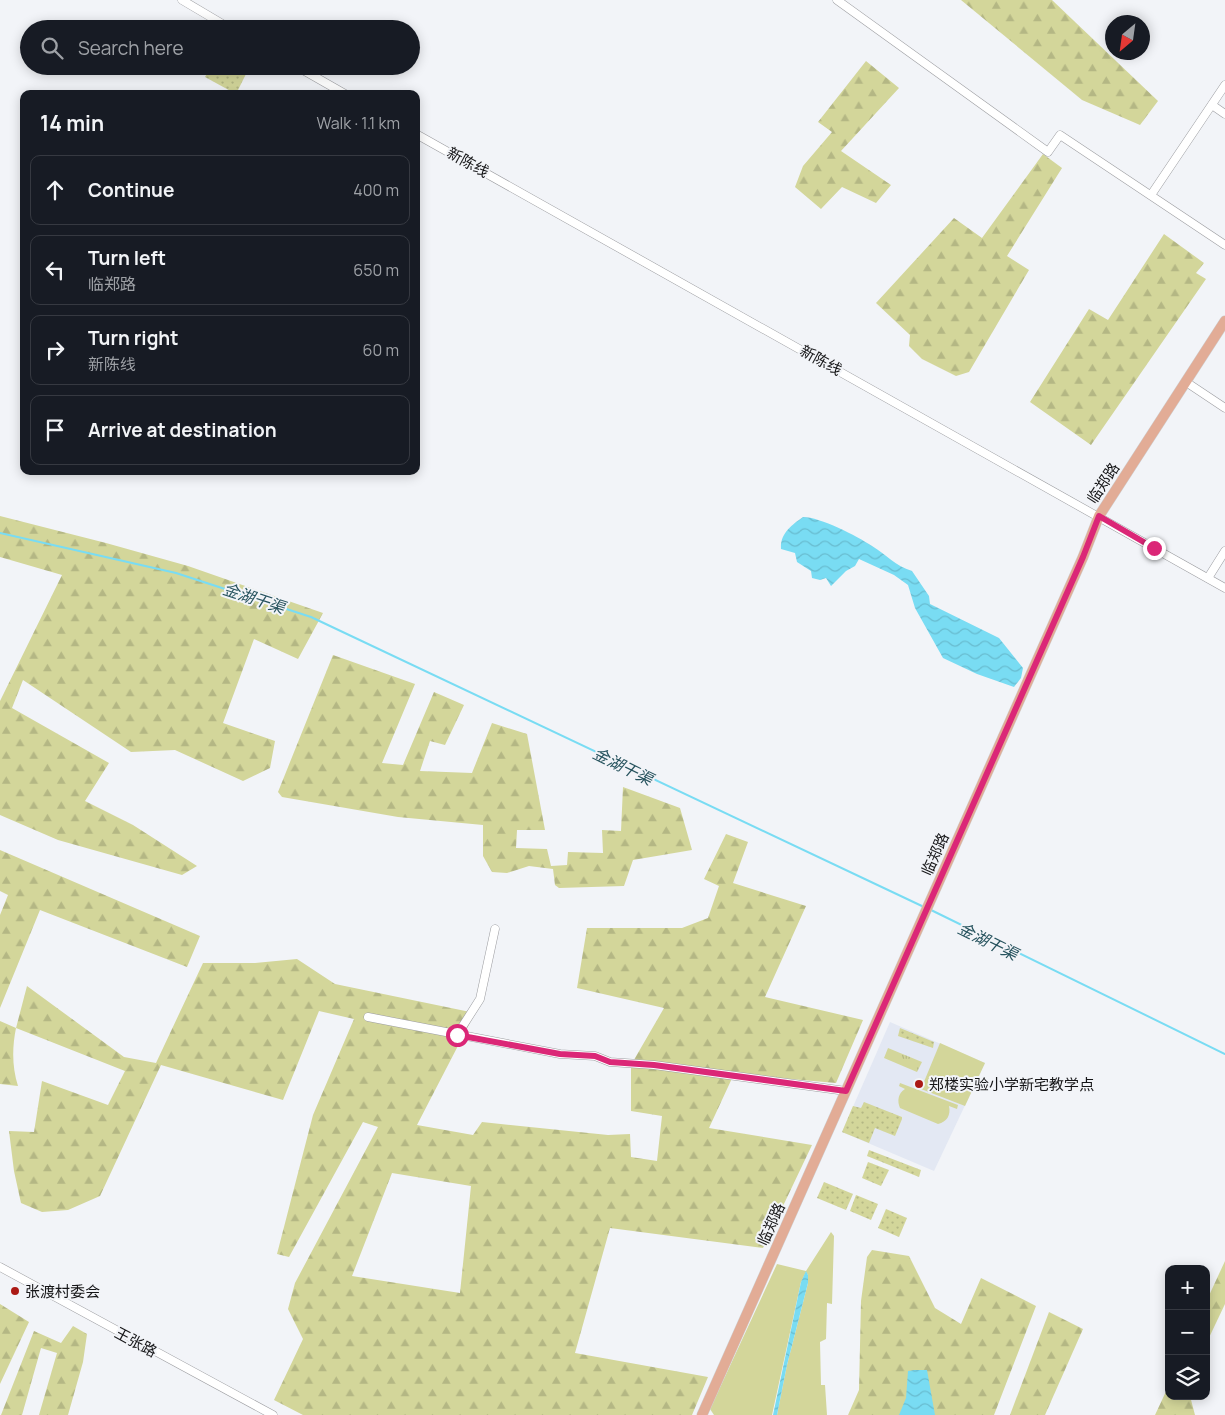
<!DOCTYPE html>
<meta charset="utf-8">
<style>
:root{--surface:#171b24;--page:#242831;--text:#f1f3f6;--muted:#9ea1a6;--line:#363941}
body{margin:0;font-family:Manrope,"Noto Sans SC",sans-serif;background:var(--page);color:var(--text)}
.controls{position:absolute;right:15px;bottom:15px;display:grid;overflow:hidden;border-radius:10px;box-shadow:0 2px 12px #0003}
.controls button{width:45px;height:45px;display:grid;place-items:center;padding:0;border:0;border-bottom:1px solid var(--line);background:var(--surface);color:var(--text);font:25px sans-serif}
.compass{position:absolute;left:1105px;top:15px;width:45px;height:45px;border-radius:50%;background:var(--surface);box-shadow:0 2px 12px #0003;rotate:209deg}
.stop{position:absolute;width:15px;height:15px;margin:-11px;border:4px solid #db2777;border-radius:50%;background:#fff}
.stop.end{background:#db2777;border-color:#fff;box-shadow:0 1px 5px #0008}
.list{margin:0;padding:0;list-style:none}
h2{display:flex;justify-content:space-between;align-items:center;height:65px;margin:0;padding:0 20px;font-size:21px}
h2 small{font-size:16px;font-weight:400;color:var(--muted)}
.list li{display:grid;grid-template-columns:32px 1fr auto;gap:15px;align-items:center;box-sizing:border-box;height:70px;margin:0 10px 10px;padding:0 10px;border:1px solid var(--line);border-radius:10px}
.list b{display:block;font-size:19px;white-space:nowrap}
.list p{margin:0;font-size:16px;white-space:nowrap;color:var(--muted)}
.list em{font-size:16px;font-style:normal;color:var(--muted)}
.icon{flex:none;width:28px;height:28px;fill:none;stroke:currentColor;stroke-width:2;stroke-linecap:round;stroke-linejoin:round}
.map{position:relative;flex:none;width:1225px;height:1415px;overflow:hidden}
.search{position:absolute;background:var(--surface);box-shadow:0 2px 12px #0003;left:20px;top:20px;width:400px;height:55px;display:flex;align-items:center;gap:12px;box-sizing:border-box;padding:0 18px;border-radius:28px;color:var(--muted);font-size:19px}
.panel{position:absolute;background:var(--surface);box-shadow:0 2px 12px #0003;left:20px;top:90px;width:400px;height:385px;border-radius:10px}
.map>svg:first-child{display:block}
</style>
<div class="map">
<svg width="1225" height="1415" viewBox="0 0 1225 1415">
<defs>
<pattern id="forest-firs" width="22" height="20" patternUnits="userSpaceOnUse" patternTransform="scale(1.25)"><rect width="22" height="20" fill="#d3d69a"/><path d="M5 1l3.5 6h-7zM16 11l3.5 6h-7z" fill="#b4b784"/></pattern>
<pattern id="park-tufts" width="24" height="20" patternUnits="userSpaceOnUse" patternTransform="scale(1.25)"><rect width="24" height="20" fill="#d3d69a"/><path d="M3 7l-1-3M5 7V3M7 7l1-3M15 17l-1-3M17 17v-4M19 17l1-3" fill="none" stroke="#b4b784"/></pattern>
<pattern id="garden-dots" width="8" height="8" patternUnits="userSpaceOnUse" patternTransform="scale(1.25)"><rect width="8" height="8" fill="#d3d69a"/><path d="M2 2h.1M6 6h.1" fill="none" stroke="#b4b784" stroke-width="1.8" stroke-linecap="round"/></pattern>
<pattern id="water-waves" width="16" height="10" patternUnits="userSpaceOnUse" patternTransform="scale(1.25)"><rect width="16" height="10" fill="#79dcf3"/><path d="M0 5q4-4 8 0t8 0" fill="none" stroke="#68bcd0"/></pattern>
</defs>
<rect width="100%" height="100%" fill="#f2f4f8"/>
<!-- built -->
<path fill="#e3e8f3" d="M890 1022 985 1063 934 1171 842 1132Z"/>
<!-- grass -->
<g fill="#d3d69a">
<path d="M940 1043 985 1063 965 1106 921 1089Z"/>
<path d="M900 1083 958 1105 957 1109 949 1106C951 1115 947 1122 938 1124L900 1108C897 1101 898 1093 905 1089L899 1086Z"/>
<path d="M831 1232 834 1236 832 1304 827 1303 826 1339 820 1342 821 1385H825L827 1415H777L787 1365 808 1283V1275L806 1272 801 1282 772 1415H714L710 1409 777 1264 806 1271Z"/>
</g>
<!-- forest -->
<g fill="url(#forest-firs)" fill-rule="evenodd">
<path d="M961 0H1052L1158 101 1140 125 1082 100Z"/>
<path d="M866 61 899 88 841 151 891 185 876 203 842 187 821 209 795 187 803 166 832 132 818 122Z"/>
<path d="M1043 154 1062 168 1007 256 1029 270 969 372 956 376 922 359 909 346 910 335 876 303 954 218 982 238Z"/>
<path d="M1164 234 1204 263 1196 273 1206 279 1091 445 1030 402 1089 309 1108 320Z"/>
<path d="M0 516 106 543 188 566 323 613 298 659 254 639 223 723 275 741 270 768 243 781 175 750 131 752 23 680 12 708 109 763 85 801 133 825 197 866 182 875 58 840 0 815V701L62 575 0 557Z"/>
<path d="M333 655 415 684 382 763 403 765 434 692 464 705 445 745 430 741 420 771 472 773 492 723 527 734 545 830H517L516 848 547 849 551 866 567 865 568 852 603 853 602 830 621 831 623 787 680 808 692 850 633 860 624 886 559 888 555 885 553 869 529 866 507 873 492 872 483 856V825L398 817 282 797 278 792Z"/>
<path d="M726 834 748 842 733 883 806 906 765 997 863 1020 836 1083 734 1074 709 1128 812 1145 763 1248 610 1228 575 1353 708 1377 692 1415H303L274 1400 303 1339 288 1309 295 1283 378 1127 363 1122 289 1257 277 1254 313 1115 354 1019 319 1011 283 1100 161 1065 100 1196 68 1210 42 1212 21 1203 14 1171 9 1131 34 1132 42 1081 108 1105 125 1071 16 1028C12 1048 12 1067 18 1086L0 1084V1021L16 1028 27 986 124 1057 156 1063 203 963H255L297 959 335 984 475 1013 417 1125 473 1135 482 1122 608 1135 630 1134 631 1157 657 1161 662 1116 631 1111V1065L664 1008 577 988 587 928H682L708 918 719 886 704 879ZM392 1173 471 1186 460 1293 352 1276Z"/>
<path d="M0 850 200 936 187 967 40 910 0 1008V915L8 895 0 891Z"/>
<path d="M872 1250 909 1256 935 1308 961 1324 981 1278 1036 1306 994 1415H848L859 1390 861 1301 867 1257Z"/>
<path d="M1225 1261V1304L1206 1344V1302Z"/>
<path d="M0 1304 29 1322 0 1384Z"/>
<path d="M1049 1312 1083 1329 1045 1415H1010Z"/>
<path d="M73 1326 87 1334 83 1362 68 1415H39L57 1353 41 1348 22 1415H1L34 1331 61 1343Z"/>
<path d="M1169 1385V1396H1190L1195 1415H1155Z"/>
</g>
<!-- park -->
<path fill="url(#park-tufts)" d="M888 1048 922 1062 917 1072 884 1058Z"/>
<!-- garden -->
<g fill="url(#garden-dots)">
<path d="M211 66H250L236 94 205 77Z"/>
<path d="M900 1028 934 1042 933 1048 898 1036Z"/>
<path d="M864 1102 902 1117V1119L895 1136 875 1128 869 1143 842 1132 853 1106 861 1108Z"/>
<path d="M869 1150 921 1170 919 1177 867 1156Z"/>
<path d="M868 1162 889 1170 881 1186 862 1178Z"/>
<path d="M824 1182 853 1194 846 1210 817 1198Z"/>
<path d="M856 1195 878 1204 871 1220 850 1211Z"/>
<path d="M886 1209 907 1218 899 1237 878 1228Z"/>
</g>
<!-- water -->
<g fill="url(#water-waves)">
<path d="M803 517C820 517 857 536 872 546 887 555 895 566 912 571L929 596 930 604 999 638 1023 668 1021 678 1014 687 977 674 943 658 915 608 908 585 894 575 859 559 855 566 846 571 831 586 826 578 820 580 812 578 811 571 797 562 795 553 781 549C780 533 792 525 803 517Z"/>
<path d="M806 1271 808 1275V1283L787 1365 777 1415H773L801 1282Z"/>
<path d="M914 1370H927L935 1415H899L906 1398 908 1371Z"/>
</g>
<g fill="none" stroke-linecap="round" stroke-linejoin="round">
<!-- stream -->
<g stroke="#79dcf3" stroke-width="2">
<path d="M0 533 176 573 311 617 924 907"/>
<path d="M931 910 1225 1054"/>
</g>
<!-- minor casing -->
<g stroke="#9c9da1" stroke-width="9">
<g id="minor">
<path d="M182 0 231 29"/>
<path d="M837 0 1048 152 1060 135 1225 245"/>
<path d="M296 66 345 94"/>
<path d="M1212 105 1225 114"/>
<path d="M416 134 1225 588"/>
<path d="M1151 195 1225 85"/>
<path d="M1186 382 1225 408"/>
<path d="M1208 578 1225 551"/>
<path d="M368 1017 560 1054 595 1056 610 1062 654 1065 846 1091"/>
<path d="M457 1035 480 999 495 929"/>
<path d="M0 1267 273 1415"/>
</g>
</g>
<!-- major casing -->
<g stroke="#d0d0d1" stroke-width="11">
<path id="major" d="M702 1415 1083 557 1099 516 1225 321"/>
</g>
<!-- minor -->
<use href="#minor" stroke="#fff" stroke-width="8"/>
<!-- major -->
<use href="#major" stroke="#e2ac96" stroke-width="10"/>
</g>
<g fill="none" stroke-linecap="round" stroke-linejoin="round">
<!-- route -->
<path stroke="#db2777" stroke-width="6" d="M457 1035 560 1054 595 1056 610 1062 654 1065 846 1091 1083 557 1099 516 1154 548"/>
</g>
<!-- markers -->
<g fill="#ab1915" stroke="#f2f4f8" stroke-width="2">
<circle cx="919" cy="1084" r="5"/>
<circle cx="15" cy="1291" r="5"/>
</g>
<g text-anchor="middle" dominant-baseline="central" stroke-width="4" stroke-linejoin="round" paint-order="stroke">
<!-- street labels -->
<g font-size="15" fill="#151517" stroke="#f2f4f8">
<text transform="translate(468 162) rotate(29)">新陈线</text>
<text transform="translate(821 360) rotate(29)">新陈线</text>
<text transform="translate(1103 483) rotate(-57)">临郑路</text>
<text transform="translate(935 854) rotate(-66)">临郑路</text>
<text transform="translate(771 1224) rotate(-66)">临郑路</text>
<text transform="translate(136 1342) rotate(28)">王张路</text>
</g>
<!-- poi labels -->
<g font-size="15" fill="#151517" stroke="#f2f4f8" text-anchor="start">
<text x="929" y="1084">郑楼实验小学新宅教学点</text>
<text x="25" y="1291">张渡村委会</text>
</g>
<!-- water labels -->
<g font-size="16" font-style="italic" fill="#27535e" stroke="#f2f4f8">
<text transform="translate(254 598) rotate(18)">金湖干渠</text>
<text transform="translate(623 766) rotate(26)">金湖干渠</text>
<text transform="translate(988 941) rotate(26)">金湖干渠</text>
</g>
</g>
</svg>
<div class="controls">
<button>+</button>
<button>−</button>
<button><svg class="icon" aria-label="layers" viewBox="0 0 24 24"><path d="M12 4l9 5-9 5-9-5zM3 14l9 5 9-5"/></svg></button>
</div>
<svg class="compass" viewBox="-18 -18 36 36"><path d="M0-13l5 13h-10z" fill="#e53935"/><path d="M0 13l5-13h-10z" fill="#9ea1a6"/></svg>
<div class="stop" style="left:457px;top:1035px"></div>
<div class="stop end" style="left:1154px;top:548px"></div>
<div class="search"><svg class="icon" aria-label="search" viewBox="0 0 24 24"><circle cx="10" cy="10" r="6"/><path d="M15 15l6 6"/></svg>Search here</div>
<section class="panel">
<h2>14 min<small>Walk · 1.1 km</small></h2>
<ul class="list">
<li><svg class="icon" aria-label="ahead" viewBox="0 0 24 24"><path d="M12 20V5M6 11l6-6 6 6"/></svg><div><b>Continue</b></div><em>400 m</em></li>
<li><svg class="icon" aria-label="left" viewBox="0 0 24 24"><path d="M17 20v-9H6M10 6l-5 5 5 5"/></svg><div><b>Turn left</b><p>临郑路</p></div><em>650 m</em></li>
<li><svg class="icon" aria-label="right" viewBox="0 0 24 24"><path d="M7 20v-9h11M14 6l5 5-5 5"/></svg><div><b>Turn right</b><p>新陈线</p></div><em>60 m</em></li>
<li><svg class="icon" aria-label="arrive" viewBox="0 0 24 24"><path d="M6 21V4h12l-3 4 3 4H6"/></svg><div><b>Arrive at destination</b></div></li>
</ul>
</section>
</div>
